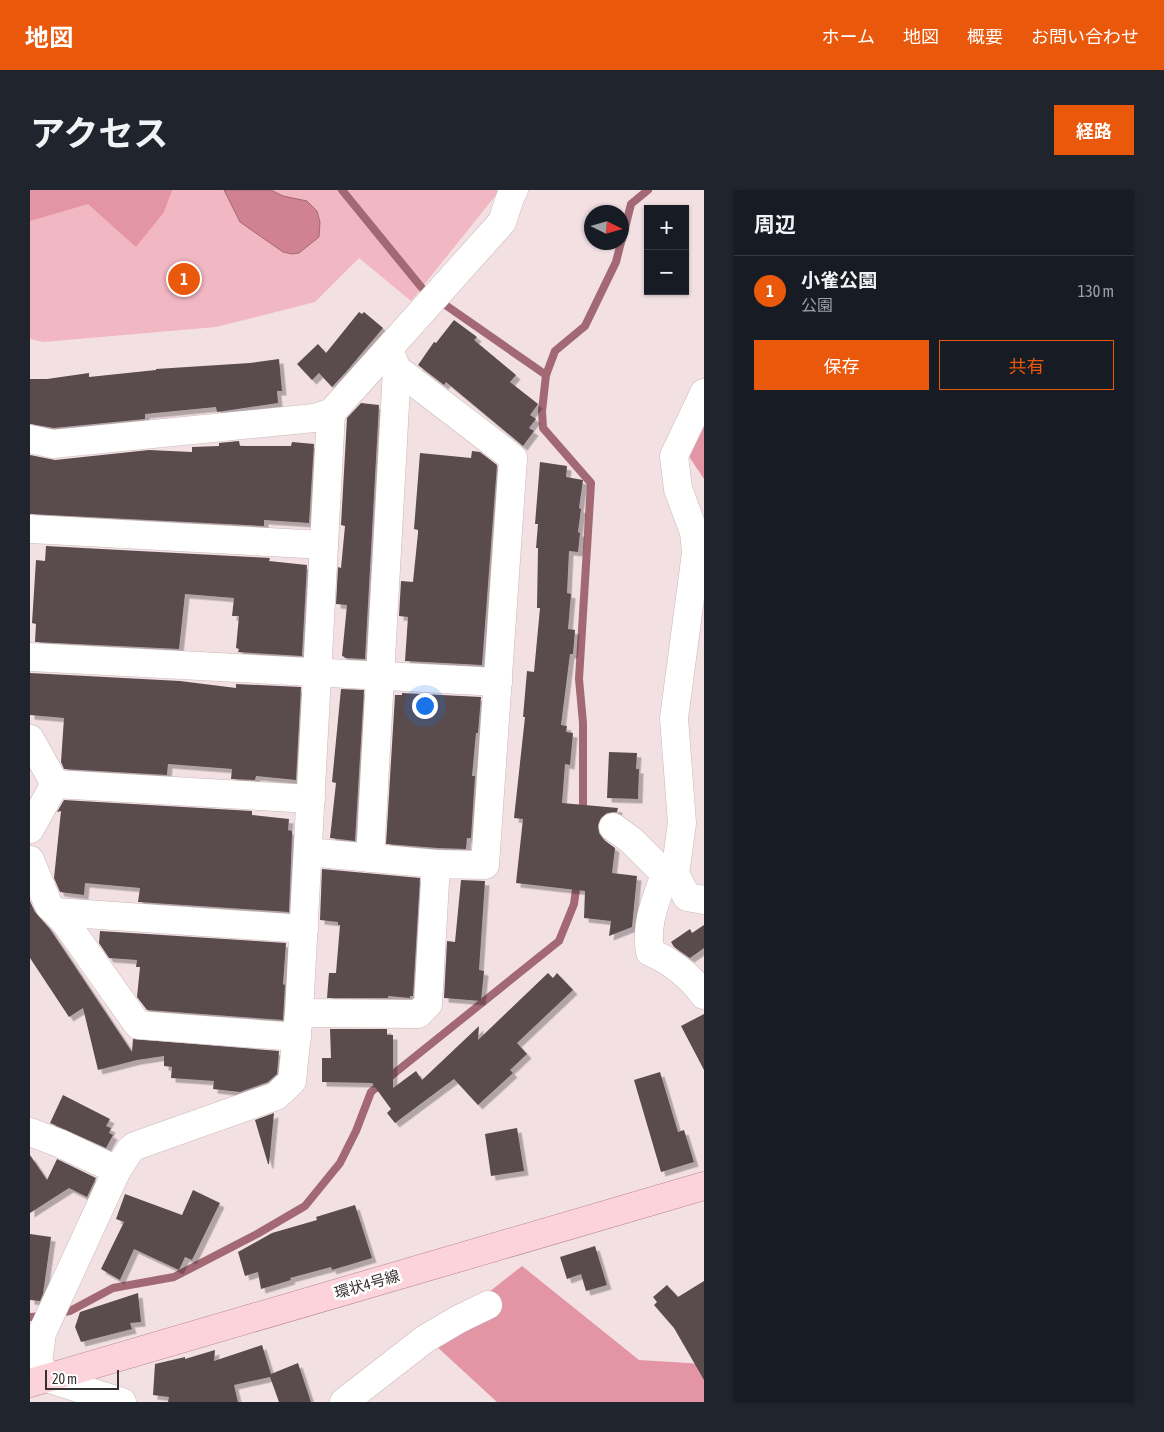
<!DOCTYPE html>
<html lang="ja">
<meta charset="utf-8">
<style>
:root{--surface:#171b24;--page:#20242c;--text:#f1f3f6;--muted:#9ea1a6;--line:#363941;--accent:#ea580c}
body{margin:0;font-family:"Asap Condensed","Noto Sans JP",sans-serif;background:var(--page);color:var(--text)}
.controls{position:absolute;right:15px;top:15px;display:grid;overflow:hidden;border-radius:0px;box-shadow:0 1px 4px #0004}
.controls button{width:45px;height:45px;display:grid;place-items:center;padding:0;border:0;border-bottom:1px solid var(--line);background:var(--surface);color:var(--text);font:25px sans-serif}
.compass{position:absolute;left:554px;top:15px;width:45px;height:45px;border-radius:50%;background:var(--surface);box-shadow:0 1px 4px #0004;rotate:95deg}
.scale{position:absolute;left:15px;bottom:12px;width:74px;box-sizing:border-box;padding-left:5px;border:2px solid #373031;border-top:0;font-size:14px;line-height:18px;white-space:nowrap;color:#373031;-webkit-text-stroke:4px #fff;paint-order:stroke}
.you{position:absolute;left:394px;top:515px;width:18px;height:18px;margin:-12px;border:4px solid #fff;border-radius:50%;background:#1a73e8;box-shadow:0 0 0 8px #1a73e833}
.badge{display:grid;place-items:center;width:32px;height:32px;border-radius:50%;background:var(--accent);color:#fff;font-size:16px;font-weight:700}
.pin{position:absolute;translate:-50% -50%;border:2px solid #fff;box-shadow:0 1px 5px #0006}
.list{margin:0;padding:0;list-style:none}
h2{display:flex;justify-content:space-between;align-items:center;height:65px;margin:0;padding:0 20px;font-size:21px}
h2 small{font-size:16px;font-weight:400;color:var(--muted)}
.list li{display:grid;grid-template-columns:32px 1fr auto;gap:15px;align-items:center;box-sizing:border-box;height:70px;padding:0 20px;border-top:1px solid var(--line)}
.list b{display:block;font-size:19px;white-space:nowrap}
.list p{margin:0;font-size:16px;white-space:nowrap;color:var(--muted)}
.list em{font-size:16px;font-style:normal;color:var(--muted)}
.actions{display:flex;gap:10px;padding:15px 20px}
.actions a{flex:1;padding:11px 0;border:1px solid var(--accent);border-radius:0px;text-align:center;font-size:18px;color:var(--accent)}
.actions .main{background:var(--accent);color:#fff}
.map{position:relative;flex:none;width:674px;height:1212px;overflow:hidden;border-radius:0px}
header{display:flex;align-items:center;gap:30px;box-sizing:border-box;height:70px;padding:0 25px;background:var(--accent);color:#fff}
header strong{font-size:24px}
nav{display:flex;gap:28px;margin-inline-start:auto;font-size:18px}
.intro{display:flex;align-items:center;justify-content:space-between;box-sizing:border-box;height:120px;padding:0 30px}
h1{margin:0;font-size:35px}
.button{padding:12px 22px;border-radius:0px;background:var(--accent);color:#fff;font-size:18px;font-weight:700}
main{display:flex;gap:30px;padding:0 30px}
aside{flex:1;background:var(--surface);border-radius:0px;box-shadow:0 1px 4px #0004}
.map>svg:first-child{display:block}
</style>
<header>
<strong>地図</strong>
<nav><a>ホーム</a><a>地図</a><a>概要</a><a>お問い合わせ</a></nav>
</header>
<div class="intro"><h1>アクセス</h1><a class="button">経路</a></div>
<main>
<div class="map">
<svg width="674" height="1212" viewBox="0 0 674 1212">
<defs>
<filter id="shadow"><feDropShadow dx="4.5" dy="4.5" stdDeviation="0" flood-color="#0004"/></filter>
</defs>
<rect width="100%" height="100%" fill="#f2e0e3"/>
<!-- green -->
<path fill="#f1b7c2" d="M0 0H470L381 111 329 68 285 112 186 137 13 152 0 149Z"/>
<!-- forest -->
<g fill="#e495a5">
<path d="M0 0H142L134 22 106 57 58 14 0 31Z"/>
<path d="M674 212V289L652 256Z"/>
<path d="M492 1076 609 1170 674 1174V1212H467L405 1155 436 1120Z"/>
</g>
<!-- water -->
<path fill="#d08292" stroke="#a26975" d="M194 0H241L253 6 277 11 287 21 290 32 289 47 269 63 262 64 253 62 210 32Z"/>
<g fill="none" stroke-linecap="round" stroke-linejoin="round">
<!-- stream -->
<g stroke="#a26975" stroke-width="8">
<path d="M312 0 392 98"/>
<path d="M592 50 601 14 618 0"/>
<path d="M414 114 516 185"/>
<path d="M553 623V533L549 489 561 293 513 238 512 221 516 185 525 161 555 136 586 72 591 52"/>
<path d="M28 1123 40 1121 83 1098 144 1087 227 1044 275 1016 310 973 326 941 341 902 529 751 544 714 547 692"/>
<path d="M0 1127 14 1126"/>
</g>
</g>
<!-- building -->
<g fill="#5a4b4e" filter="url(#shadow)">
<path d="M329 122 332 124 334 122 353 138 316 182 302 197 289 183 282 190 267 174 288 154 296 163Z"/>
<path d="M424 130 447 147 444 150 486 185 480 192 508 214 500 225 506 229 499 238 504 241 493 256 416 192 414 195 388 175 404 152 406 153Z"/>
<path d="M249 169 252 201H247L248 213 187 222 186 217 115 224V229L24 238 0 234V189H17L59 183V187L126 180V179L220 173Z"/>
<path d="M331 213 349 215 335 469 314 468 315 467 312 466 317 415 306 414 308 377 311 378 315 336 311 335 317 228Z"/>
<path d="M209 251 210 256H261L262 252 284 254 279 333 234 330V336L0 324V265L25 270 119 260 162 262V257L189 256V253Z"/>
<path d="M442 261 450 262 467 275 452 475 375 471 378 427 369 426 371 391 383 392 388 343V340L384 339 390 263 441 268Z"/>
<path d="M510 272 537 276 536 287 553 290 549 318 551 319 548 342 550 343 548 362 539 361 537 403 541 404 538 439 545 440 543 464H540L531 535 537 536 536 542 543 543 540 575 535 574 532 613 588 618 587 622 577 623 571 628 568 635 569 643 574 650 585 658 582 683 607 686 602 737 579 746 581 731 554 728 555 701 486 693 493 629 484 628 495 527H493L497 481 504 482 510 418H507L508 358H506L508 334H505Z"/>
<path d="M16 356 240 368 239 371 277 375 272 466 208 462 209 459 206 458 209 426H202L204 408 155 404 149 459 5 452 6 434 2 433 6 370 15 371Z"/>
<path d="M0 483 150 491 206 498V494L271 497 266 590 226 586 225 590 201 589 202 579 138 574 137 585 34 579 31 572 34 528 0 525Z"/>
<path d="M311 499 334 500 325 651 300 648 306 593 302 592Z"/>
<path d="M372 503 451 507 448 543H446L442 586H445L441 648H437L436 659 407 658 356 654 365 505H372Z"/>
<path d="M579 562 607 563 606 579H609L608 609 577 608Z"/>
<path d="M34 610 222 621V625L259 629 258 640 262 641V646L259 722 108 712 110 698 55 693 54 705 30 702 24 688 31 621 27 622Z"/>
<path d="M292 679 390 688 383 806H380V808L358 806V808H297L299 783H306L310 735H308V732L290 730Z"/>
<path d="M431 690 455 691 449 780 454 781 451 811 414 808 417 751 425 752Z"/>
<path d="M0 711 5 722 20 739 102 862 103 849 249 861 247 884 238 892 210 902 183 899 184 891 141 888 142 877 134 876V866L107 870 68 880 53 818 39 827 0 768Z"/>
<path d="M674 735V758L660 768 644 757 641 752 660 739 662 743Z"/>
<path d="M70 741 256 753 253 794 255 795 253 830 117 820 107 807 110 777H106L107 770 79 768 69 753Z"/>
<path d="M518 783 523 788 527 783 543 800 487 853 497 864 480 880 483 883 448 915 424 889 365 933 357 923 361 919 342 893 292 892V868H301L300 839H357V845H363V898L386 881 392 890 449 836 448 850Z"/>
<path d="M674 824V880L651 836Z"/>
<path d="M630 882 648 942 654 940 664 972 631 982 604 890Z"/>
<path d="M33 905 80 929 76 936 81 938 79 943 83 945 76 958 20 933Z"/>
<path d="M244 923 239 974H238L225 930Z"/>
<path d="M487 938 494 981 461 986 455 944Z"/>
<path d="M0 965 17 990 27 969 66 988 57 1007 39 998 0 1023Z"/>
<path d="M163 1000 190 1013 162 1070 155 1067 149 1080 104 1059 90 1090 71 1079 94 1032 86 1029 95 1004 152 1025Z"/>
<path d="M325 1015 342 1068 302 1080 301 1077 260 1088 261 1090 231 1099 228 1082 215 1086 208 1062 242 1043 287 1030 286 1027Z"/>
<path d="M0 1044 21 1047 13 1104 10 1111 0 1110Z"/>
<path d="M565 1056 577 1095 556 1101 551 1084 537 1089 530 1067Z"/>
<path d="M674 1091V1190L644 1138 624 1115 627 1112 623 1107 637 1095 648 1107Z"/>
<path d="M108 1103 111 1132 100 1133 102 1139 51 1152 45 1137 50 1122Z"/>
<path d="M232 1155 241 1184 268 1173 281 1212H249L240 1187 204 1195 208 1212H138L139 1207 123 1205 125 1174 155 1167V1169L185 1160 184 1171Z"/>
</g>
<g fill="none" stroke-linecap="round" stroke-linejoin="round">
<!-- minor casing -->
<g stroke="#c9b8bb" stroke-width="29">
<g id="minor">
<path d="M674 203 644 266 648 299 664 342 666 363 644 528 652 633 645 684 657 707 674 710"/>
<path d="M0 249 23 254 284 228 301 223 472 32 481 5 484 0"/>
<path d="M0 339 294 355"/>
<path d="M0 467 468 492"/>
<path d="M0 549 25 594 0 639"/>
<path d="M25 594 281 609"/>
<path d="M583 637 601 650 635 684H645"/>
<path d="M278 662 406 674"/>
<path d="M340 668 367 179"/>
<path d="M0 670 19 716 26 722 274 739"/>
<path d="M635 684C626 710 615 734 620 762 643 772 659 785 674 805"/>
<path d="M26 722 38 736 108 835 267 847"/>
<path d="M269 823 388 824 398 814 406 674 455 675 483 268 367 179 359 161"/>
<path d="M0 942 29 953 87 980"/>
<path d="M92 1212 17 1188 8 1171 12 1143 87 980 100 960 105 956 246 906 262 891 269 823 301 223"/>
<path d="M314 1212 395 1149 429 1129 458 1115"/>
</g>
</g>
<!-- major casing -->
<g stroke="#b78790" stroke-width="29">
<path id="major" d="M0 1193 674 996"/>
</g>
<!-- minor -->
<use href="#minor" stroke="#fff" stroke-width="28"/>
<!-- major -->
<use href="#major" stroke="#fdd3db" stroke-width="28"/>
</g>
<g text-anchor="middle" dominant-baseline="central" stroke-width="5" stroke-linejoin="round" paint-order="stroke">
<!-- street labels -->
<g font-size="15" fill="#373031" stroke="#fff">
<text transform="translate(337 1094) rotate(-16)">環状4号線</text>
</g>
</g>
</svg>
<div class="controls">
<button>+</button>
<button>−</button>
</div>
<svg class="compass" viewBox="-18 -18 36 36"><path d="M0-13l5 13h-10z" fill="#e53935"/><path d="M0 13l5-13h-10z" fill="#9ea1a6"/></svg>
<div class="scale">20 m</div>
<div class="you"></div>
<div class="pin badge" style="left:154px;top:89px">1</div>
</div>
<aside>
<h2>周辺<small></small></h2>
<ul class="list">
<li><span class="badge">1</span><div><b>小雀公園</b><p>公園</p></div><em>130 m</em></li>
</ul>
<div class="actions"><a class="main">保存</a><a>共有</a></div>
</aside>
</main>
